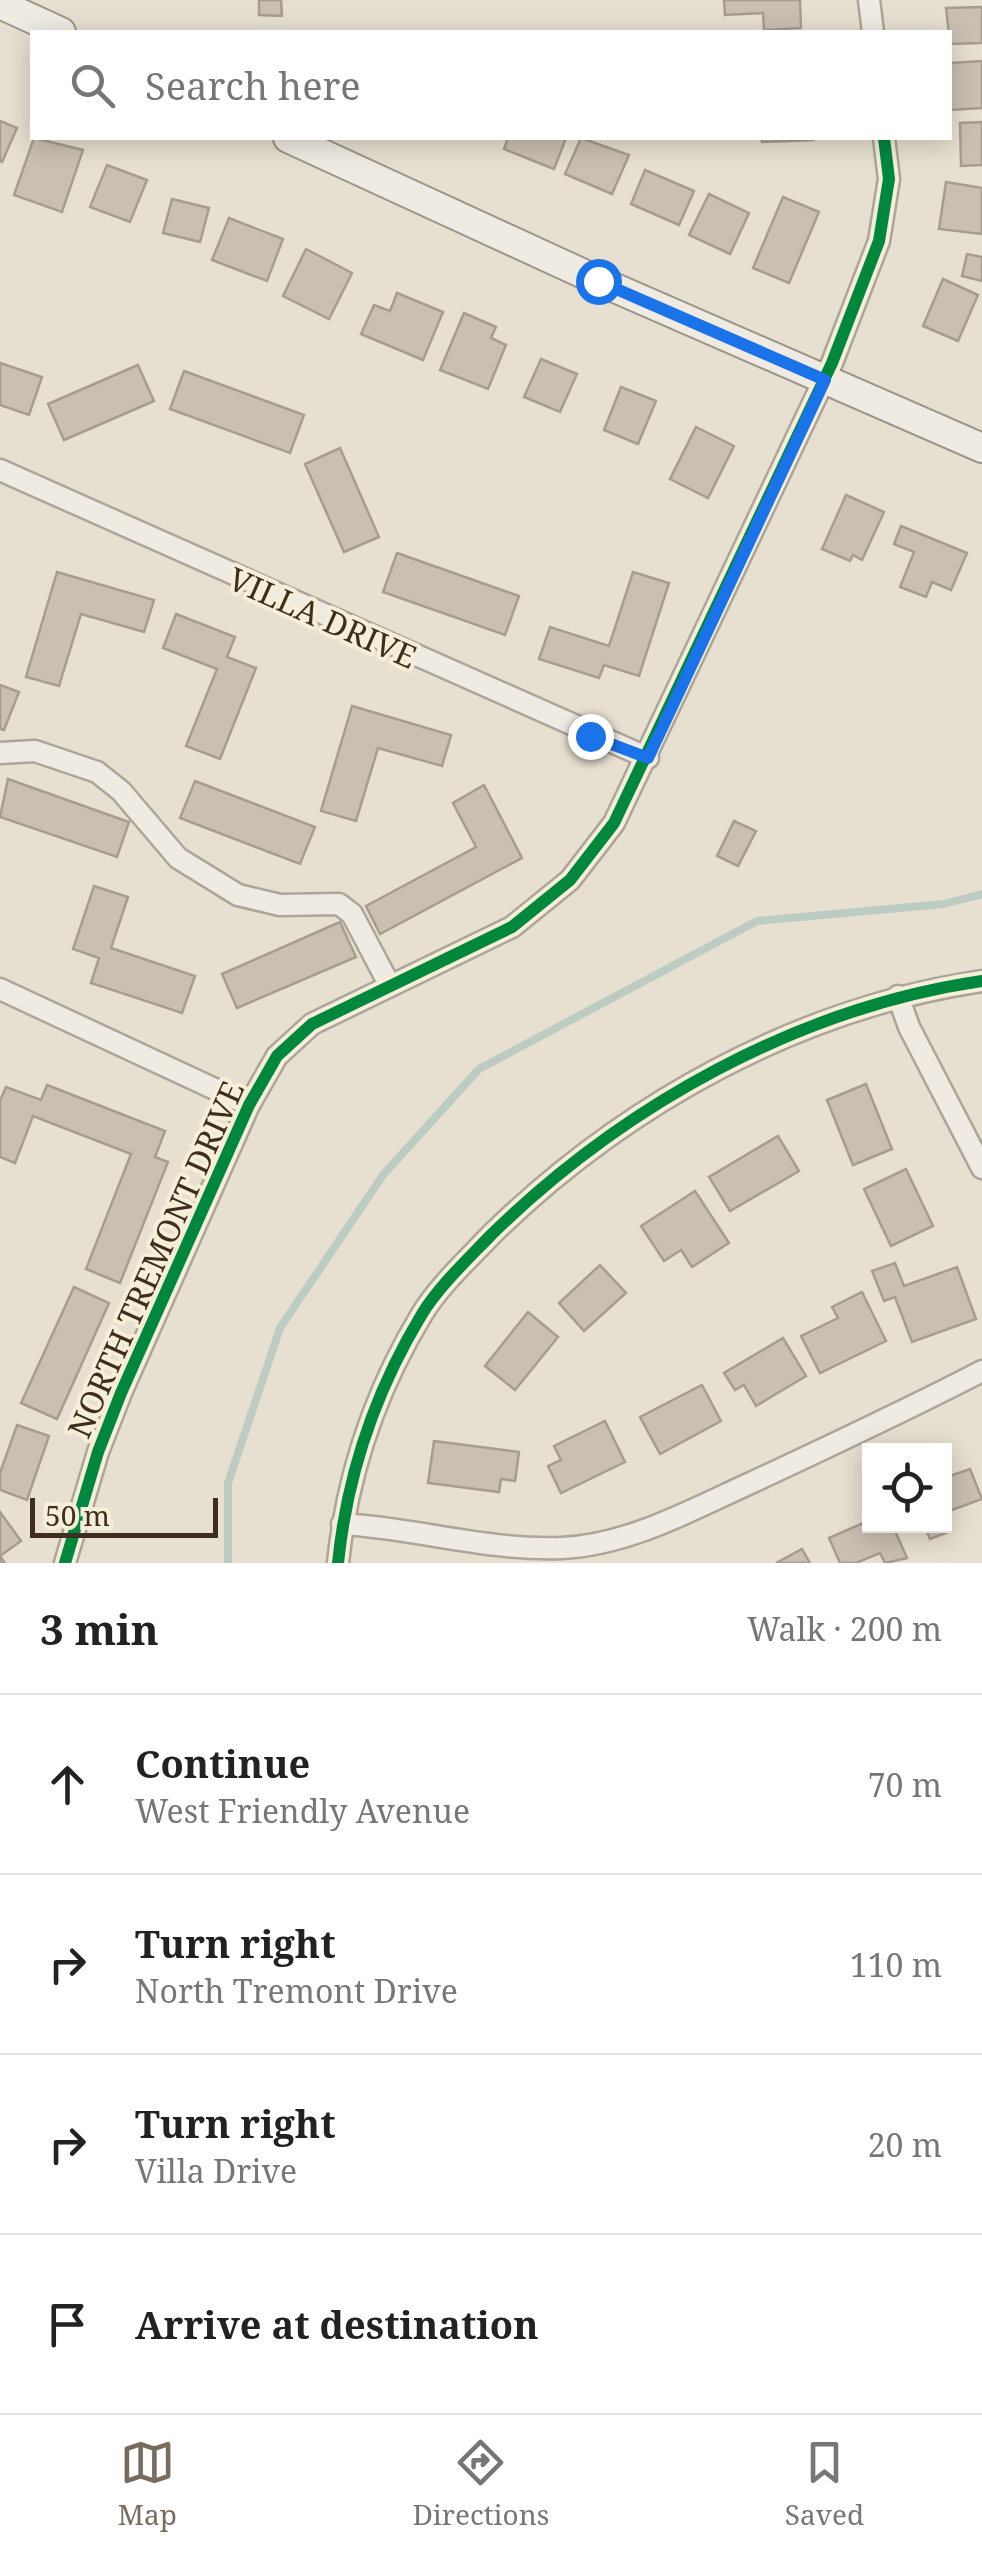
<!DOCTYPE html>
<meta charset="utf-8">
<style>
:root{--surface:#fff;--page:#f2f2f2;--text:#222;--muted:#767676;--line:#e0e0e0;--accent:#786c5e}
body{margin:0;font-family:"Noto Serif",serif;background:var(--page);color:var(--text)}
.controls{position:absolute;right:30px;bottom:30px;display:grid;overflow:hidden;border-radius:0px;box-shadow:0 5px 25px #0003}
.controls button{width:90px;height:90px;display:grid;place-items:center;padding:0;border:0;border-bottom:2px solid var(--line);background:var(--surface);color:var(--text);font:50px sans-serif}
.scale{position:absolute;left:30px;bottom:25px;width:188px;box-sizing:border-box;padding-left:10px;border:5px solid #3d2e20;border-top:0;font-size:28px;line-height:35px;white-space:nowrap;color:#3d2e20;-webkit-text-stroke:8px #f7eed8;paint-order:stroke}
.stop{position:absolute;width:30px;height:30px;margin:-22px;border:8px solid #1a73e8;border-radius:50%;background:#fff}
.stop.end{background:#1a73e8;border-color:#fff;box-shadow:0 2px 10px #0008}
.list{margin:0;padding:0;list-style:none}
h2{display:flex;justify-content:space-between;align-items:center;height:130px;margin:0;padding:0 40px;font-size:42px}
h2 small{font-size:32px;font-weight:400;color:var(--muted)}
.list li{display:grid;grid-template-columns:65px 1fr auto;gap:30px;align-items:center;box-sizing:border-box;height:180px;padding:0 40px;border-top:2px solid var(--line)}
.list b{display:block;font-size:38px;white-space:nowrap}
.list p{margin:0;font-size:32px;white-space:nowrap;color:var(--muted)}
.list em{font-size:32px;font-style:normal;color:var(--muted)}
.icon{flex:none;width:55px;height:55px;fill:none;stroke:currentColor;stroke-width:2;stroke-linecap:round;stroke-linejoin:round}
.map{position:relative;flex:none;width:982px;height:1563px;overflow:hidden}
.search{position:absolute;background:var(--surface);box-shadow:0 5px 25px #0003;left:30px;right:30px;top:30px;height:110px;display:flex;align-items:center;gap:25px;box-sizing:border-box;padding:0 35px;border-radius:0px;color:var(--muted);font-size:38px}
.sheet{height:850px;background:var(--surface)}
nav{display:flex;justify-content:space-around;align-items:center;box-sizing:border-box;height:140px;border-top:2px solid var(--line);background:var(--surface);font-size:28px;color:var(--muted)}
nav a{display:grid;justify-items:center;gap:5px}
nav .on{color:var(--accent)}
.map>svg:first-child{display:block}
</style>
<div class="map">
<svg width="982" height="1563" viewBox="0 0 982 1563">
<rect width="100%" height="100%" fill="#e7e0d1"/>
<g fill="none" stroke-linecap="round" stroke-linejoin="round">
<!-- stream -->
<path stroke="#bcccc2" stroke-width="8" d="M228 1563V1483L280 1328 383 1175 479 1069 757 921 944 904 982 894"/>
</g>
<!-- building -->
<g fill="#cbbfb2" stroke="#a89c90" stroke-width="2.5">
<path d="M259 0H281L282 16 259 15Z"/>
<path d="M724 0H800L801 28 764 30 763 13 725 15Z"/>
<path d="M982 7V43L950 44 946 8Z"/>
<path d="M982 61V108L951 110 950 63Z"/>
<path d="M0 121 17 128 2 162 0 161Z"/>
<path d="M982 122V165L961 166 960 123Z"/>
<path d="M34 138 83 150 62 212 14 195Z"/>
<path d="M508 138H566L554 169 504 149Z"/>
<path d="M581 138 629 155 612 194 565 174Z"/>
<path d="M761 138H812L813 140 762 142Z"/>
<path d="M107 165 147 180 130 222 90 207Z"/>
<path d="M645 170 694 191 679 225 631 204Z"/>
<path d="M946 182 982 188V234L939 229Z"/>
<path d="M709 194 749 213 730 254 689 235Z"/>
<path d="M783 197 819 212 789 283 753 268Z"/>
<path d="M172 199 209 208 200 242 163 233Z"/>
<path d="M229 218 283 239 267 281 212 260Z"/>
<path d="M306 249 352 273 329 319 283 296Z"/>
<path d="M967 254 982 257V281L962 276Z"/>
<path d="M943 279 978 295 958 341 923 326Z"/>
<path d="M397 293 443 312 423 360 361 334 374 305 390 311Z"/>
<path d="M464 313 496 327 491 338 506 345 488 389 440 370Z"/>
<path d="M541 359 577 374 560 412 524 397Z"/>
<path d="M0 363 42 377 29 415 0 405Z"/>
<path d="M138 365 154 401 64 440 48 404Z"/>
<path d="M184 371 304 415 290 453 170 409Z"/>
<path d="M621 387 656 401 638 444 604 430Z"/>
<path d="M696 427 734 446 708 498 670 479Z"/>
<path d="M340 448 379 537 344 552 305 464Z"/>
<path d="M846 495 884 512 862 560 853 555 850 561 822 549Z"/>
<path d="M901 526 967 553 951 590 932 582 926 597 900 587 914 552 894 544Z"/>
<path d="M397 553 519 596 505 635 383 592Z"/>
<path d="M57 572 154 600 144 632 81 614 59 686 26 677Z"/>
<path d="M633 572 669 583 639 676 604 665 599 678 539 659 550 627 609 646Z"/>
<path d="M176 614 235 637 227 657 256 668 220 759 186 746 217 669 163 648Z"/>
<path d="M0 685 19 692 4 730 0 729Z"/>
<path d="M352 706 451 735 442 766 378 748 356 821 321 811Z"/>
<path d="M8 779 129 822 117 857 0 817Z"/>
<path d="M195 781 315 827 300 864 180 818Z"/>
<path d="M484 785 522 858 380 934 366 906 476 847 453 803Z"/>
<path d="M734 821 756 831 738 866 717 856Z"/>
<path d="M94 886 128 897 111 948 195 976 182 1013 91 983 99 958 73 949Z"/>
<path d="M340 922 356 957 237 1008 222 974Z"/>
<path d="M866 1084 892 1149 853 1165 827 1100Z"/>
<path d="M47 1085 165 1131 155 1157 168 1162 120 1283 86 1269 131 1154 33 1116 15 1163 0 1157V1101L6 1087 41 1100Z"/>
<path d="M778 1136 799 1171 730 1211 709 1177Z"/>
<path d="M906 1169 933 1226 891 1246 864 1189Z"/>
<path d="M695 1191 729 1243 692 1267 681 1250 664 1261 641 1226Z"/>
<path d="M895 1263 904 1286 957 1267 976 1319 912 1342 895 1297 884 1301 872 1271Z"/>
<path d="M600 1265 626 1293 584 1331 559 1303Z"/>
<path d="M74 1287 109 1303 57 1419 21 1403Z"/>
<path d="M862 1292 886 1341 820 1373 801 1336 838 1318 832 1307Z"/>
<path d="M528 1312 558 1337 515 1390 485 1366Z"/>
<path d="M783 1338 806 1376 756 1406 744 1385 735 1390 724 1373Z"/>
<path d="M702 1385 721 1421 660 1454 640 1417Z"/>
<path d="M605 1421 625 1462 561 1493 548 1466 561 1460 554 1446Z"/>
<path d="M17 1425 49 1436 27 1500 0 1490V1473Z"/>
<path d="M434 1441 519 1452 515 1481 501 1479 499 1492 428 1483Z"/>
<path d="M970 1469 982 1499 944 1513V1478Z"/>
<path d="M0 1512 21 1541 0 1556 5 1563H0Z"/>
<path d="M944 1515 951 1531 930 1539 924 1526H944Z"/>
<path d="M870 1520V1526H893L907 1558 885 1563 880 1553 856 1563H840L829 1538Z"/>
<path d="M802 1549 810 1563H776Z"/>
</g>
<g fill="none" stroke-linecap="round" stroke-linejoin="round">
<!-- street casing -->
<g stroke="#ada599" stroke-width="25">
<g id="street">
<path d="M869 0 873 32"/>
<path d="M0 470 648 758"/>
<path d="M0 753 35 751 97 772 121 791 178 858 238 895 280 905 339 904 352 914 390 986"/>
<path d="M0 989 249 1105"/>
<path d="M898 996 909 1027 982 1168"/>
<path d="M342 1524C416 1528 487 1551 562 1548 630 1545 695 1508 755 1481 832 1445 907 1410 982 1371"/>
<path d="M65 1563 98 1452 121 1393 249 1105 277 1056 312 1024 512 927 570 880 614 823 832 363 879 241 889 179 884 138"/>
<path d="M338 1563C347 1475 376 1390 422 1314 439 1286 469 1258 492 1234 624 1105 798 1008 982 981"/>
</g>
</g>
<!-- secondary casing -->
<g stroke="#9c958a" stroke-width="32">
<g id="secondary">
<path d="M0 4 61 32"/>
<path d="M288 138 599 281 982 448"/>
</g>
</g>
<!-- street -->
<use href="#street" stroke="#efebe3" stroke-width="20"/>
<!-- secondary -->
<use href="#secondary" stroke="#efebe3" stroke-width="28"/>
<!-- cycleway casing -->
<g stroke="#f7eed8" stroke-width="19">
<g id="cycleway">
<path d="M65 1563 98 1452 121 1393 249 1105 277 1056 312 1024 512 927 570 880 614 823 832 363 879 241 889 179 884 138"/>
<path d="M338 1563C347 1475 376 1390 422 1314 439 1286 469 1258 492 1234 624 1105 798 1008 982 981"/>
</g>
</g>
<!-- cycleway -->
<use href="#cycleway" stroke="#00873e" stroke-width="12"/>
</g>
<g fill="none" stroke-linecap="round" stroke-linejoin="round">
<!-- route -->
<path stroke="#1a73e8" stroke-width="12" d="M590 736 648 758 825 380 598 281"/>
</g>
<g text-anchor="middle" dominant-baseline="central" stroke-width="8" stroke-linejoin="round" paint-order="stroke">
<!-- street labels -->
<g font-size="32" fill="#3d2e20" stroke="#f7eed8">
<text transform="translate(323 617) rotate(24)">VILLA DRIVE</text>
<text transform="translate(155 1259) rotate(-66)">NORTH TREMONT DRIVE</text>
</g>
</g>
</svg>
<div class="controls">
<button><svg class="icon" aria-label="locate" viewBox="0 0 24 24"><circle cx="12" cy="12" r="6"/><path d="M12 2v4M12 18v4M2 12h4M18 12h4"/></svg></button>
</div>
<div class="scale">50 m</div>
<div class="stop" style="left:598px;top:281px"></div>
<div class="stop end" style="left:590px;top:736px"></div>
<div class="search"><svg class="icon" aria-label="search" viewBox="0 0 24 24"><circle cx="10" cy="10" r="6"/><path d="M15 15l6 6"/></svg>Search here</div>
</div>
<section class="sheet">
<h2>3 min<small>Walk · 200 m</small></h2>
<ul class="list">
<li><svg class="icon" aria-label="ahead" viewBox="0 0 24 24"><path d="M12 20V5M6 11l6-6 6 6"/></svg><div><b>Continue</b><p>West Friendly Avenue</p></div><em>70 m</em></li>
<li><svg class="icon" aria-label="right" viewBox="0 0 24 24"><path d="M7 20v-9h11M14 6l5 5-5 5"/></svg><div><b>Turn right</b><p>North Tremont Drive</p></div><em>110 m</em></li>
<li><svg class="icon" aria-label="right" viewBox="0 0 24 24"><path d="M7 20v-9h11M14 6l5 5-5 5"/></svg><div><b>Turn right</b><p>Villa Drive</p></div><em>20 m</em></li>
<li><svg class="icon" aria-label="arrive" viewBox="0 0 24 24"><path d="M6 21V4h12l-3 4 3 4H6"/></svg><div><b>Arrive at destination</b></div></li>
</ul>
</section>
<nav>
<a class="on"><svg class="icon" aria-label="map" viewBox="0 0 24 24"><path d="M3 6l6-2 6 2 6-2v14l-6 2-6-2-6 2zM9 4v14M15 6v14"/></svg>Map</a>
<a><svg class="icon" aria-label="directions" viewBox="0 0 24 24"><path d="M12 3l9 9-9 9-9-9zM9 14v-3h6M13 9l2 2-2 2"/></svg>Directions</a>
<a><svg class="icon" aria-label="saved" viewBox="0 0 24 24"><path d="M7 4h10v16l-5-4-5 4z"/></svg>Saved</a>
</nav>
